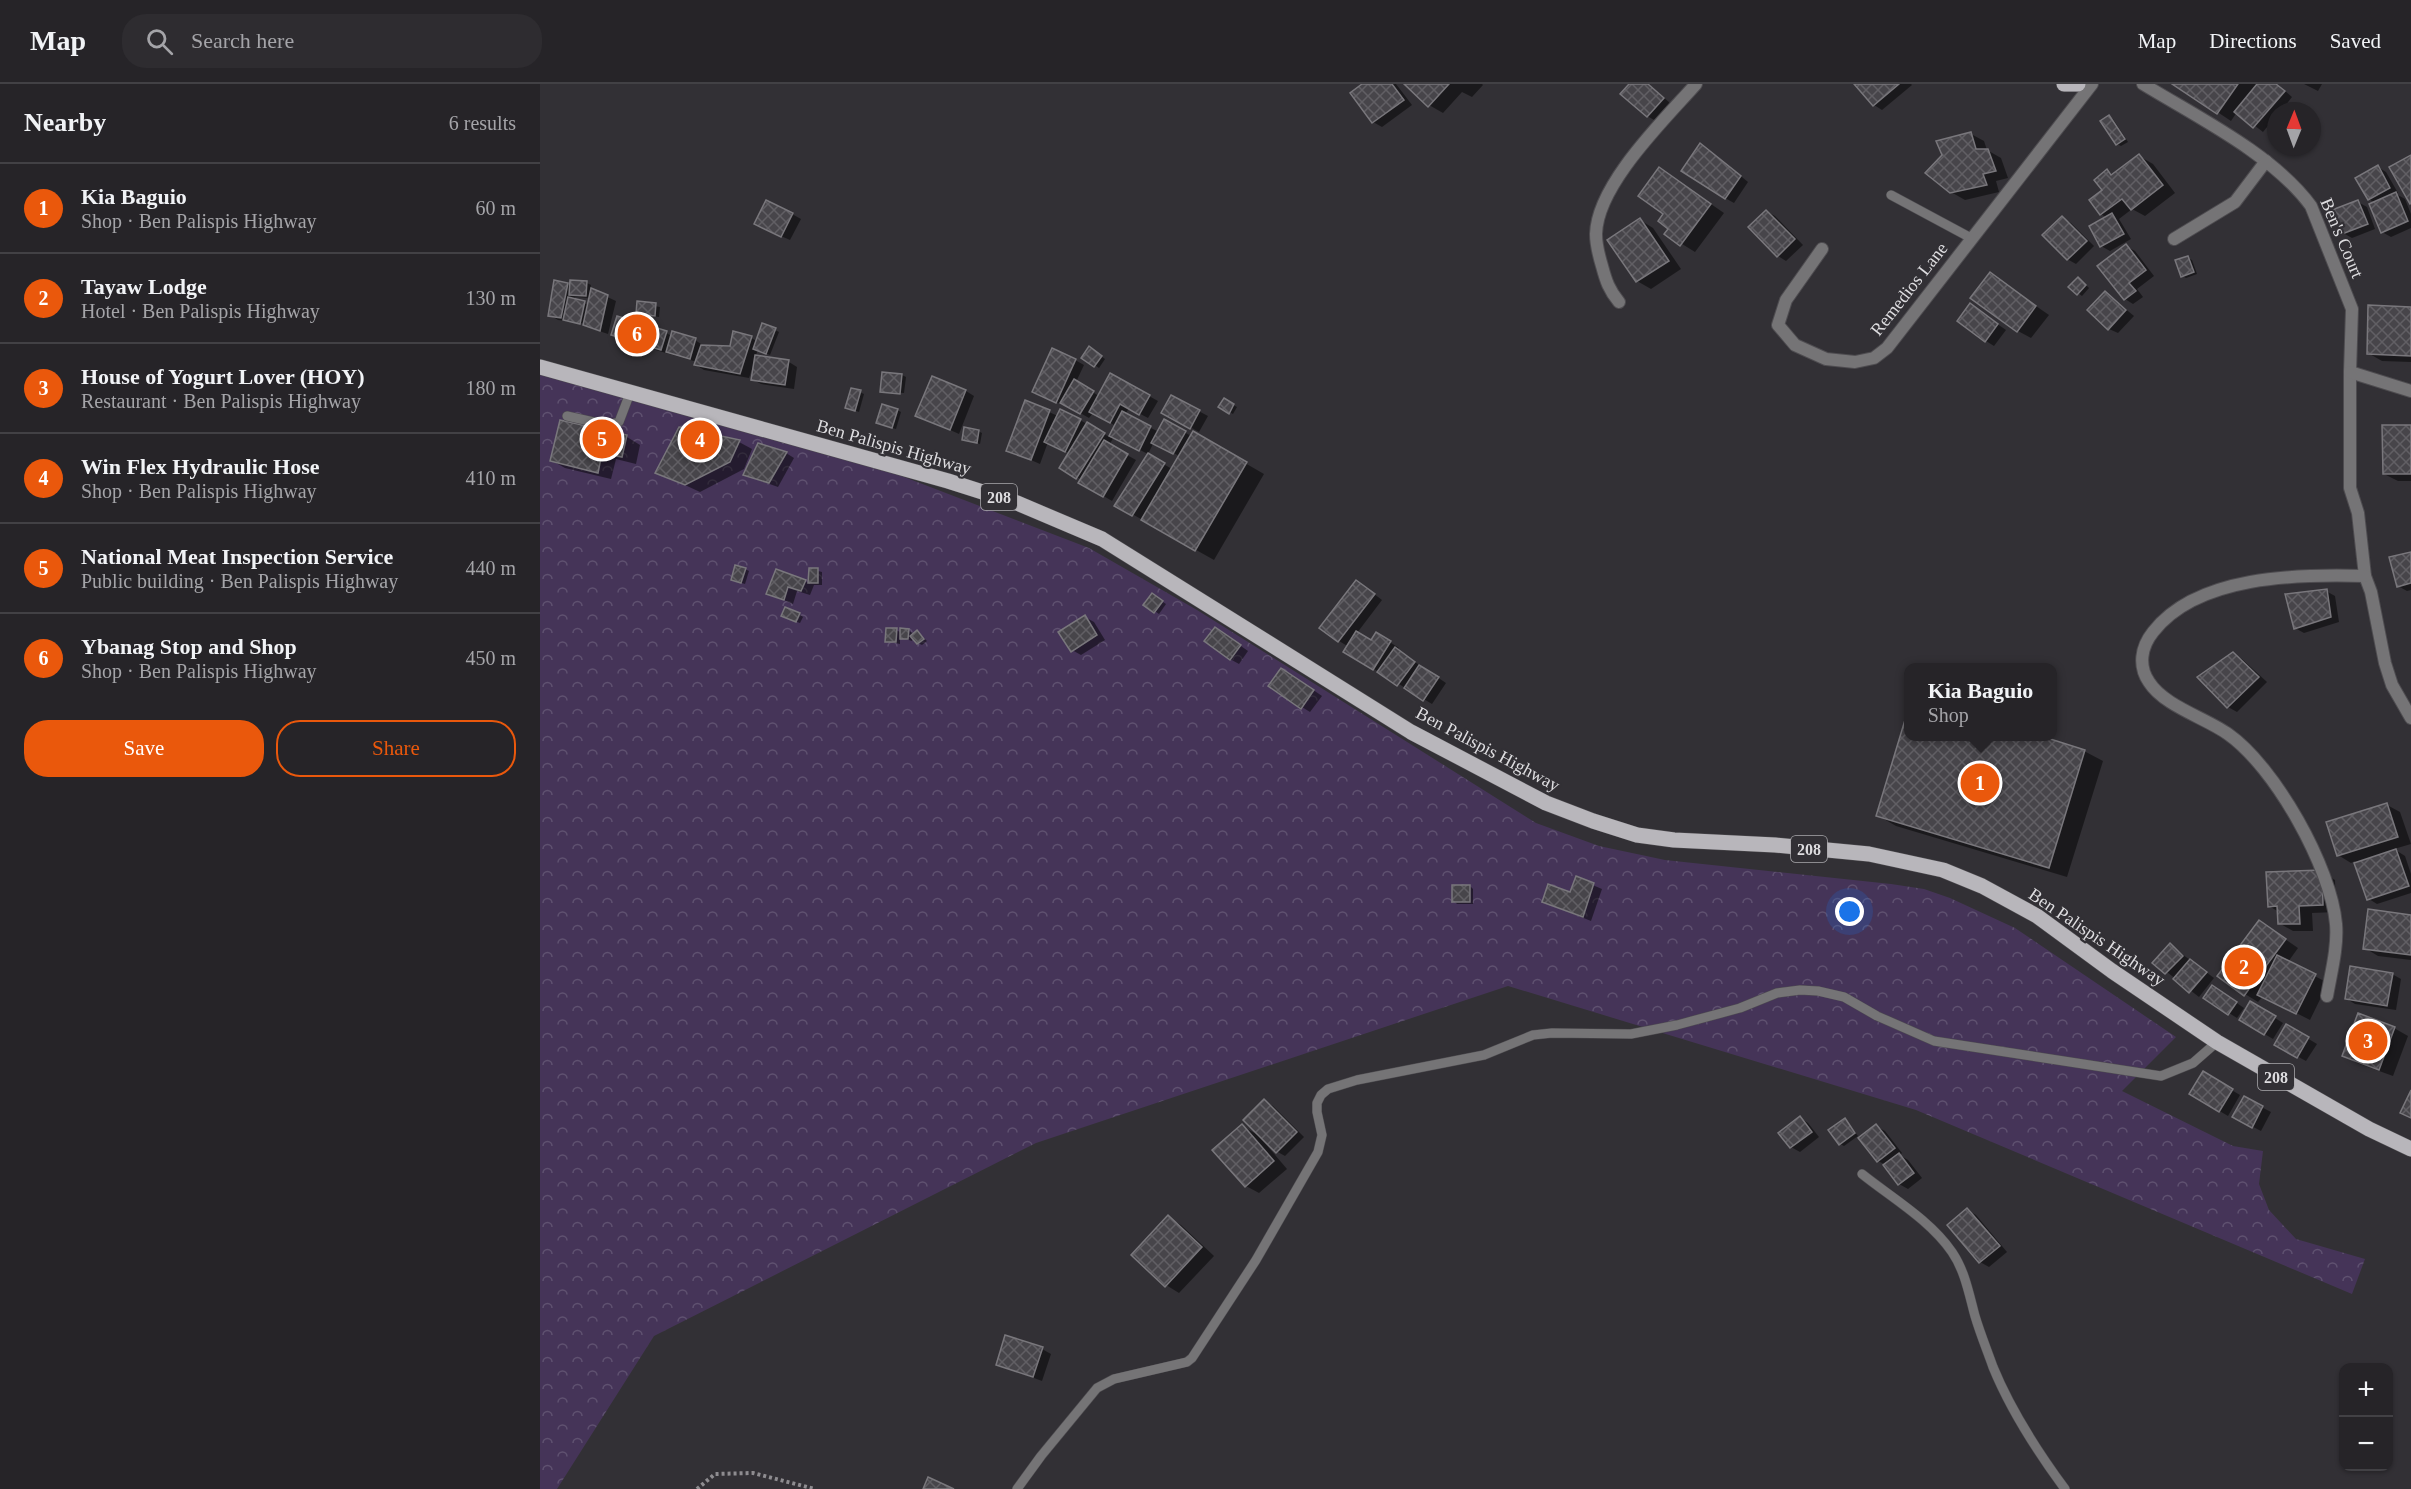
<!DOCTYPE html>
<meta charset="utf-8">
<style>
:root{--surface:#262428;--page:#2e2c30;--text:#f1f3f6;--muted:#a4a4a8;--line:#424145;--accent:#ea580c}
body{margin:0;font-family:Georgia,serif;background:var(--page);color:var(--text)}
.controls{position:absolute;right:18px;bottom:18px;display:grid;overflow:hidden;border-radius:12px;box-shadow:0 2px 4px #0004}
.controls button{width:54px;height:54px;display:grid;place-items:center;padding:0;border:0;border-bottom:2px solid var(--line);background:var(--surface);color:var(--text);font:30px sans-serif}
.compass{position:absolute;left:1727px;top:18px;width:54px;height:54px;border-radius:50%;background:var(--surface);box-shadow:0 2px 4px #0004;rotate:1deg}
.you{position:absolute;left:1310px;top:828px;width:21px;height:21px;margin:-15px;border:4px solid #fff;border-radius:50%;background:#1a73e8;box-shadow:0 0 0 9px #1a73e833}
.badge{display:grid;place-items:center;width:39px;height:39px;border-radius:50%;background:var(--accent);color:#fff;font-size:20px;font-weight:700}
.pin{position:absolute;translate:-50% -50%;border:3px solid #fff;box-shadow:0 2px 6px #0006}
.popup{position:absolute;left:1364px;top:579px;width:153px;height:78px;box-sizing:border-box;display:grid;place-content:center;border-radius:12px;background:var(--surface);filter:drop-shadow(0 2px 4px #0005);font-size:20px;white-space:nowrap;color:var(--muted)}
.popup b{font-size:22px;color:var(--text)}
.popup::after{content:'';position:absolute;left:50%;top:100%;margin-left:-12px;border:12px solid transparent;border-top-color:var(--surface)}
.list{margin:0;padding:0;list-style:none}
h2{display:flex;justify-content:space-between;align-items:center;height:78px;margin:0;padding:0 24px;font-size:26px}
h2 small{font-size:20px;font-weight:400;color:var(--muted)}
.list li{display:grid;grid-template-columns:39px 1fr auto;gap:18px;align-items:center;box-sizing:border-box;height:90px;padding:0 24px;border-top:2px solid var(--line)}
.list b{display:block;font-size:22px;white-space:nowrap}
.list p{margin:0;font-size:20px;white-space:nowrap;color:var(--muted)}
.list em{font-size:20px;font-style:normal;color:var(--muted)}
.actions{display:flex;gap:12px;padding:18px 24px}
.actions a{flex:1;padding:14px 0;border:2px solid var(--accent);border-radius:24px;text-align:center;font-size:21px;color:var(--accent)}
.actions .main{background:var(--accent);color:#fff}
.icon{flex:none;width:33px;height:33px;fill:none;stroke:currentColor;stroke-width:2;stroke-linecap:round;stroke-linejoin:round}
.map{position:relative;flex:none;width:1871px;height:1405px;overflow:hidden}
header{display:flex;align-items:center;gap:36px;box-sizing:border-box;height:84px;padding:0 30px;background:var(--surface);border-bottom:2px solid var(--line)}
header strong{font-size:28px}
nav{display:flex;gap:33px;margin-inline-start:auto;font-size:21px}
.search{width:420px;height:54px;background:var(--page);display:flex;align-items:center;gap:15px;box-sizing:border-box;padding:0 21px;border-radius:24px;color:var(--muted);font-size:22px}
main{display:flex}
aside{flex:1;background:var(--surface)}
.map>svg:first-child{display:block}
</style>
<header>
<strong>Map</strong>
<div class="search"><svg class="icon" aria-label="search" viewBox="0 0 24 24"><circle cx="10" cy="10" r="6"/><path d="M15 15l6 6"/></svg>Search here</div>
<nav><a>Map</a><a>Directions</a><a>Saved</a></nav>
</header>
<main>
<aside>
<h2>Nearby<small>6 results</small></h2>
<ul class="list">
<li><span class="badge">1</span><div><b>Kia Baguio</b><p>Shop · Ben Palispis Highway</p></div><em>60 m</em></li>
<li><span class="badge">2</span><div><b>Tayaw Lodge</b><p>Hotel · Ben Palispis Highway</p></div><em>130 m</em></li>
<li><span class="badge">3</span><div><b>House of Yogurt Lover (HOY)</b><p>Restaurant · Ben Palispis Highway</p></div><em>180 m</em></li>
<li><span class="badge">4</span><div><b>Win Flex Hydraulic Hose</b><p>Shop · Ben Palispis Highway</p></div><em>410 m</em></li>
<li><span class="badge">5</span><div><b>National Meat Inspection Service</b><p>Public building · Ben Palispis Highway</p></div><em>440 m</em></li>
<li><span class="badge">6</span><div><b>Ybanag Stop and Shop</b><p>Shop · Ben Palispis Highway</p></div><em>450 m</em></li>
</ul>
<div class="actions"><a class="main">Save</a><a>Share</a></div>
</aside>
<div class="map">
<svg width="1871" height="1405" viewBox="0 0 1871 1405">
<defs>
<pattern id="forest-crowns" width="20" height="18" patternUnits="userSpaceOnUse" patternTransform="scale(1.5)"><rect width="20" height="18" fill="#453458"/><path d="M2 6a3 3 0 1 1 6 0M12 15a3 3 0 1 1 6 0" fill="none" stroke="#5f5170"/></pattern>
<pattern id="building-cross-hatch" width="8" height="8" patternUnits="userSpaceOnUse" patternTransform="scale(1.5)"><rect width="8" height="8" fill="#47454a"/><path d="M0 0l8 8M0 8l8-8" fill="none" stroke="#615f64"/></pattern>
</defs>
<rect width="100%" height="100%" fill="#323035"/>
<!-- forest -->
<path fill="url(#forest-crowns)" d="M0 290 359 391 549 464 657 526 996 739 1059 762 1125 776 1351 800 1384 805 1410 814 1475 844 1636 953 1582 1007 1693 1062 1723 1067 1719 1100 1729 1126 1756 1155 1825 1175 1812 1210 1376 1026 968 902 496 1059 114 1252 17 1405H0Z"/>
<!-- shadow -->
<g fill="#0007" fill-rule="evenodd">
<path d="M825 0H856L872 21 842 43 833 38Z"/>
<path d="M866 0H942L943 1 932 13 922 8 903 29 889 21Z"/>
<path d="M1091 0H1109L1131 20 1116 37 1107 32Z"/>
<path d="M1316 0H1371L1372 1 1342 26 1334 21Z"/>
<path d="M1635 0H1737L1752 13 1741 27H1736V32L1723 48 1697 28 1691 37Z"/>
<path d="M1764 0H1782L1778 7Z"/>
<path d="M1569 33 1573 35 1588 58 1581 62 1577 60Z"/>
<path d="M1431 50 1444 57 1447 66 1461 74 1468 94 1456 97 1459 108 1425 116 1411 108Z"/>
<path d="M1169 66 1208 98 1194 119 1185 114Z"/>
<path d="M1599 72 1613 80 1635 109 1605 132 1592 125 1579 135 1591 155 1570 167 1561 162 1567 134 1561 130 1551 116 1564 106 1567 87 1574 91Z"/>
<path d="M1838 83 1846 88 1858 109 1856 110 1865 115 1871 130V144L1851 153 1842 148 1835 119 1829 115Z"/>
<path d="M1120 85 1184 129 1155 168 1126 150 1131 144 1125 129Z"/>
<path d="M1818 118 1827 123 1835 145 1812 154 1803 149Z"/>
<path d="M1226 127 1235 132 1263 161 1246 177 1238 172Z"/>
<path d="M252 130 261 135 250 156 225 145Z"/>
<path d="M1522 134 1531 139 1554 162 1536 180 1527 175Z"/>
<path d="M1100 136 1113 144 1141 185 1111 205 1097 197 1069 157Z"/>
<path d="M1586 162 1595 167 1614 192 1597 205 1603 213 1593 220 1585 215Z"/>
<path d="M1648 174 1652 176 1657 190 1646 194 1642 192Z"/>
<path d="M1450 190 1509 231 1491 254 1478 247Z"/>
<path d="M31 197 47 199 51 201 50 205 76 217 68 250 53 245 47 240 18 236 10 231 27 200 31 202ZM35 213 50 214 49 221 34 216Z"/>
<path d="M1542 197 1549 204 1542 212 1530 203Z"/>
<path d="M1566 209 1594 232 1578 249 1569 245Z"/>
<path d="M98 219 120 223 119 233 97 230Z"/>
<path d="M1430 221 1466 246 1454 262 1446 257Z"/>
<path d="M1871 224V278L1842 277 1828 269Z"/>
<path d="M235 246 239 248 230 271 218 266 215 273 249 278 257 283 254 305 221 300 212 295 215 282H213L209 294 164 286 156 281 157 278 81 256 73 251 126 249 132 252 155 256 164 262 191 264 211 254 217 257Z"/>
<path d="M549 264 565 275 559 284 543 273Z"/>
<path d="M535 276 544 281 536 298 559 312 571 291 618 317 608 334 589 324 585 331 619 348 625 337 651 352 653 349 724 390 674 476 576 421 608 371 632 385 639 372 614 358 608 370 574 353 569 361 596 376 572 417 540 398 542 396 521 384 529 369 508 358 500 380 468 366 486 318 518 332 540 336 571 354 576 342 553 329 549 334 526 321 525 322 503 312Z"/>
<path d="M362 291 366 293 364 309 341 308Z"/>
<path d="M312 305 324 310 319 328 306 323Z"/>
<path d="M426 307 434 312 419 350 377 331Z"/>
<path d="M632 313 668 332 659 348 623 328Z"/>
<path d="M684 316 697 323 693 330 680 323Z"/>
<path d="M357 326 361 328 356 345 342 341Z"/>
<path d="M21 338 87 353 100 361 96 380 76 375 71 395 25 384 11 376Z"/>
<path d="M1871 342V397H1858L1844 390Z"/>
<path d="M438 347 442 349 440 360 424 355Z"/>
<path d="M199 358 212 365 204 385 160 408 117 388Z"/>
<path d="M246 369 254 374 238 403 205 391Z"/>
<path d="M1871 469V506L1867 507 1858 502Z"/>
<path d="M205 485 209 487 205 500 192 496Z"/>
<path d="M270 485 282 488V501H274L270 511 257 507 253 520 228 509 265 497 270 500Z"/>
<path d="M825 503 842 516 817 549 832 558 837 550 859 564 857 566 906 599 892 620 834 585 809 563 799 557Z"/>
<path d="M1786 507 1795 512 1799 538 1764 549 1755 544Z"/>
<path d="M612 511 626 520 619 530 605 520Z"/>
<path d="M259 530 263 533 260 539 246 534Z"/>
<path d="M545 533 554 538 565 556 541 571 532 566Z"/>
<path d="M356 546 362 549 369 547 373 549 372 557 360 553V560L347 557Z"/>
<path d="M377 548 387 557 382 561 378 559Z"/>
<path d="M684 550 708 567 699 580 690 575Z"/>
<path d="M1693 570 1702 575 1727 598 1697 628 1688 623Z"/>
<path d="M750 590 782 612 770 628 762 623Z"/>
<path d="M1368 631V652L1544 667 1563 677 1527 793 1356 742 1337 731Z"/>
<path d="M1847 721 1860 728 1871 760 1854 765 1865 772 1871 790V809L1837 820 1829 815 1815 777 1811 779 1798 771Z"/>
<path d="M1782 788 1795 796 1796 828 1772 829 1773 847H1753L1739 839V828L1729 822Z"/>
<path d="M1036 794 1062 805 1051 837 1004 818 1031 810Z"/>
<path d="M930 802 933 805V820H917L914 817Z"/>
<path d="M1871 832V876L1838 872 1825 864Z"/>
<path d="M1720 838 1758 864 1748 878 1788 899 1770 936 1723 912 1718 918 1705 910Z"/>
<path d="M1630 861 1674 894 1659 913 1614 878Z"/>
<path d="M1852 890 1861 895 1856 926 1815 920 1807 915Z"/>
<path d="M1681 908 1704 924 1697 934 1689 929Z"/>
<path d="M1711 919 1743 939 1733 955 1701 936Z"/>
<path d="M1747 942 1777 960 1766 977 1736 961Z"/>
<path d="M1854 944 1868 952 1853 992 1817 979 1804 971Z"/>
<path d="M1663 989 1700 1011 1688 1032 1651 1010Z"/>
<path d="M1704 1014 1731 1028 1721 1047 1694 1033Z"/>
<path d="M724 1017 733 1022 764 1053 745 1072 736 1067Z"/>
<path d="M1260 1034 1268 1039 1279 1053 1260 1068 1251 1063Z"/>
<path d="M1305 1036 1318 1052 1304 1062 1300 1060Z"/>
<path d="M702 1042 718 1051 747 1085 719 1109 706 1102Z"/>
<path d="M1336 1042 1345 1047 1362 1069 1360 1071 1368 1076 1382 1094 1368 1105 1359 1100 1346 1081 1338 1077Z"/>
<path d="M1427 1126 1436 1131 1467 1168 1449 1183 1440 1178 1409 1142Z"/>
<path d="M628 1133 641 1141 674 1172 639 1209 626 1201Z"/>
<path d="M502 1265 511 1270 502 1297 457 1280Z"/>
</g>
<!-- building -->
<g fill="url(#building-cross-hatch)" stroke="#79777c" stroke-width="1.5">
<path d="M822 0H852L864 16 832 39 810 9Z"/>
<path d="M864 0H909L888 23Z"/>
<path d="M1089 0H1108L1124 14 1107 33 1080 10Z"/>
<path d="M1314 0H1359L1333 22Z"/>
<path d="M1632 0H1698L1677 30Z"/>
<path d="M1717 0H1736L1745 7 1713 44 1694 28Z"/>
<path d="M1569 31 1585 55 1576 61 1560 37Z"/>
<path d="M1431 48 1436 65H1448L1456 87 1443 90 1447 101 1410 109 1385 89 1402 71 1396 57Z"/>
<path d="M1160 59 1201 92 1185 115 1141 87Z"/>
<path d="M1599 70 1623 101 1591 126 1582 115 1560 131 1549 116 1562 106 1554 96 1567 85 1571 91Z"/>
<path d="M1871 71V119L1870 120 1849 83Z"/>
<path d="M1838 81 1850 104 1828 116 1815 94Z"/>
<path d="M1119 83 1171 120 1140 162 1124 150 1128 145 1118 137 1123 130 1098 112Z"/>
<path d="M1856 108 1868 137 1841 149 1829 120Z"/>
<path d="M226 116 253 129 241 153 214 140Z"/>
<path d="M1818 116 1828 140 1802 150 1792 126Z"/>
<path d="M1226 126 1255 155 1237 173 1208 143Z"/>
<path d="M1572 129 1584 150 1560 163 1549 142Z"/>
<path d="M1522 132 1547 157 1527 176 1502 151Z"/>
<path d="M1100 134 1129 177 1096 198 1067 156Z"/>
<path d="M1586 160 1606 186 1589 199 1596 207 1584 216 1557 182Z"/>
<path d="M1648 172 1654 188 1641 193 1635 176Z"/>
<path d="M1450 188 1496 222 1477 248 1430 214Z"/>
<path d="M1538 193 1546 201 1537 211 1528 203Z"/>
<path d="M14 196 28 199 21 234 8 232Z"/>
<path d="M30 196 47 197 46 212 29 211Z"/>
<path d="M51 204 68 211 60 247 43 241Z"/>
<path d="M1565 207 1586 226 1568 246 1547 226Z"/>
<path d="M28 213 45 217 40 240 23 236Z"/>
<path d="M97 217 116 219 115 232 96 230Z"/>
<path d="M1430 219 1458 240 1445 258 1417 237Z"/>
<path d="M1828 221 1871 223V272L1827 270Z"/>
<path d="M77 232 127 247 121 266 71 251Z"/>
<path d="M222 239 236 244 226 270 213 265Z"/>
<path d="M132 247 156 254 150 275 126 268Z"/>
<path d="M193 247 212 252 200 290 154 281 161 261 190 262Z"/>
<path d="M549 262 562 272 554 283 541 274Z"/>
<path d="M512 264 536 275 516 319 492 308Z"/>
<path d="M215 271 249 276 245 301 211 296Z"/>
<path d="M342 288 362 290 360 310 340 308Z"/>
<path d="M570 289 610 311 599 331 580 320 570 339 549 328Z"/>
<path d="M392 292 426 306 410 346 375 332Z"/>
<path d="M534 295 554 307 540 330 520 319Z"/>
<path d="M311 304 321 306 315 327 305 324Z"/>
<path d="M631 311 660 326 650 345 621 329Z"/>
<path d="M684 314 694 320 689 330 678 323Z"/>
<path d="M485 316 510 326 491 376 466 367Z"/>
<path d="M342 320 358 325 352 344 336 339Z"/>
<path d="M520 325 541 335 525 368 504 358Z"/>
<path d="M582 327 611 342 599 367 569 352Z"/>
<path d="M624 335 646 347 633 370 611 359Z"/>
<path d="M20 336 87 351 82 373 62 369 58 389 10 377Z"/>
<path d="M547 338 565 349 536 395 519 384Z"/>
<path d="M1842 341H1871V390H1843Z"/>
<path d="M139 343 200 356 190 378 145 401 115 389Z"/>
<path d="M424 343 439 346 437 359 422 356Z"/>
<path d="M653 347 707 378 655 467 601 436Z"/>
<path d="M564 356 588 370 563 413 538 399Z"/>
<path d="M218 359 247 368 229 399 203 391Z"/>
<path d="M608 369 625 379 592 432 574 422Z"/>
<path d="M1871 468V499L1857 503 1849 473Z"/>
<path d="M195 481 206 484 201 499 191 496Z"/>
<path d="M269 484H278V499H268Z"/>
<path d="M236 485 266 496 261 507 248 503 244 516 226 510Z"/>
<path d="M816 496 835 510 798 558 779 544Z"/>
<path d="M1787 505 1791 533 1754 545 1745 510Z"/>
<path d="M612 509 623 517 614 529 603 521Z"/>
<path d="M245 523 260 529 256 538 241 532Z"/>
<path d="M545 531 557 551 531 568 518 548Z"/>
<path d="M675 543 701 561 690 576 664 557Z"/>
<path d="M346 544H357L356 558H345Z"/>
<path d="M360 544 369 545 368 555H360Z"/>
<path d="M377 546 384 555 377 560 370 552Z"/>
<path d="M816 547 831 556 836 548 851 557 833 586 803 568Z"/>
<path d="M855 563 875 578 857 602 837 588Z"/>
<path d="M1693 568 1719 593 1687 624 1657 593Z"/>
<path d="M879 581 899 593 883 617 864 604Z"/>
<path d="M741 584 774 606 761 625 728 602Z"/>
<path d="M1368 626V652H1501L1545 666 1509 784 1336 732Z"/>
<path d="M1847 719 1858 753 1797 772 1786 738Z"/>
<path d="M1856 765 1869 802 1827 816 1814 779Z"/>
<path d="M1782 786 1783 821 1759 822 1760 840H1738L1737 822 1728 823 1726 788Z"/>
<path d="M1036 792 1054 799 1043 833 1002 818 1008 800 1030 808Z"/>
<rect x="912" y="801" width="18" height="17"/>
<path d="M1828 825 1871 831V871L1823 865Z"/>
<path d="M1719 836 1746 855 1704 912 1677 892Z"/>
<path d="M1630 859 1643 872 1625 890 1612 879Z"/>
<path d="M1737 871 1776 890 1756 930 1717 911Z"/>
<path d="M1650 875 1667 888 1649 909 1633 895Z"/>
<path d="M1810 882 1853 889 1847 922 1805 915Z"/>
<path d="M1672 901 1697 918 1688 931 1663 914Z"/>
<path d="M1710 917 1736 932 1724 951 1699 936Z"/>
<path d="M1818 929 1855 943 1839 986 1802 972Z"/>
<path d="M1746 940 1769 953 1757 974 1734 961Z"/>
<path d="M1663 987 1693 1005 1679 1028 1649 1010Z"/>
<path d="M1871 1006V1034L1860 1029Z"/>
<path d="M1704 1012 1723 1022 1712 1044 1692 1033Z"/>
<path d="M724 1015 757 1048 736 1069 703 1036Z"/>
<path d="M1260 1032 1272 1048 1250 1064 1238 1049Z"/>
<path d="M1305 1034 1315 1049 1299 1061 1288 1046Z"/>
<path d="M702 1040 734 1077 705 1103 672 1066Z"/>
<path d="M1336 1040 1355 1064 1337 1078 1318 1054Z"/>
<path d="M1359 1069 1374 1089 1358 1101 1343 1081Z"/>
<path d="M1427 1124 1460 1162 1439 1179 1407 1141Z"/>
<path d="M628 1131 662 1163 625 1203 591 1171Z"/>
<path d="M465 1251 503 1263 493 1293 456 1281Z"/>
<path d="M388 1393 414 1405H383Z"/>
</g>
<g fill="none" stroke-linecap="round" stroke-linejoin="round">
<!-- lane casing -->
<g stroke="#4e4c50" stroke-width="10">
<g id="lane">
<path d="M1351 111 1431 154"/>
<path d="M27 332 67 341 79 338 90 309"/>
<path d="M1322 1090C1352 1114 1390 1136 1412 1168 1425 1187 1429 1210 1435 1232 1440 1249 1447 1266 1453 1283 1471 1327 1497 1367 1525 1405"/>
<path d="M477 1405 501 1372 557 1304 574 1295 647 1278 652 1274 716 1176 778 1068 782 1051 777 1028V1019L781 1011 788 1005 817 996 944 971 993 951 1012 949 1091 950 1137 941 1200 924 1237 909 1260 906 1278 907 1304 913 1337 932 1394 957 1621 992 1653 979 1677 958"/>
</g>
</g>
<!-- street casing -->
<g stroke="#4e4c50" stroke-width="14">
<g id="street">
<path d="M1603 0C1657 33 1734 71 1771 122L1812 225 1810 288V404L1818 429 1825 492 1831 508 1845 579 1852 601 1871 634"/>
<path d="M1634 155 1695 118 1726 77"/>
<path d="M1282 165 1246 216 1238 241 1255 261 1286 275 1315 278 1334 274 1347 264 1552 0"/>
<path d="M1079 218C1069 206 1066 197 1062 182 1059 172 1056 161 1056 150 1057 101 1124 36 1156 0"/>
<path d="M1810 288 1871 307"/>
<path d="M1787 912C1791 889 1798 863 1796 840 1791 783 1735 683 1688 650 1666 634 1624 622 1609 598 1598 582 1601 563 1613 548 1657 491 1759 490 1825 492"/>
</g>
</g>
<!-- primary casing -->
<g stroke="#4e4c50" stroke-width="16">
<g id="primary">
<path d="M1524 0H1538"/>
<path d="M0 283 408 397 477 419 562 455 871 648 1006 719 1053 737 1097 751 1134 756 1235 761 1329 770 1403 786 1442 802 1497 832 1572 887 1677 958 1829 1045 1871 1065"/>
</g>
</g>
<!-- path -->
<path stroke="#8e8c90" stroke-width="4" stroke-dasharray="3 3" stroke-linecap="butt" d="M157 1405 175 1390 213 1389 275 1405"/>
<!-- lane -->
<use href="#lane" stroke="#757476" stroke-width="9"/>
<!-- street -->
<use href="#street" stroke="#757476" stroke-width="12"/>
<!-- primary -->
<use href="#primary" stroke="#b8b6bb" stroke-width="15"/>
</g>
<g text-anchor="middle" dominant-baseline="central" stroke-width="4.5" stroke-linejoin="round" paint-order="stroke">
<!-- shield labels -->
<g fill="#323035" stroke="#aaa9ad" stroke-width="1.5">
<rect x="441" y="400" width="36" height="26" rx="4.5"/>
<rect x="1251" y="752" width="36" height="26" rx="4.5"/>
<rect x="1718" y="980" width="36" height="26" rx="4.5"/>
</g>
<g font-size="16" font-weight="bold" fill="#dedde0">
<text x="459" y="413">208</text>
<text x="1269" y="765">208</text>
<text x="1736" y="993">208</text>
</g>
<!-- street labels -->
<g font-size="18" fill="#dedde0" stroke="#323035">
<text transform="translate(1802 154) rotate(67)">Ben's Court</text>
<text transform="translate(1369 205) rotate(-52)">Remedios Lane</text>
<text transform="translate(354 363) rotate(16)">Ben Palispis Highway</text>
<text transform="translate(948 665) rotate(28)">Ben Palispis Highway</text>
<text transform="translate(1557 853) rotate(34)">Ben Palispis Highway</text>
</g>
</g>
</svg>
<div class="controls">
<button>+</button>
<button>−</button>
</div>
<svg class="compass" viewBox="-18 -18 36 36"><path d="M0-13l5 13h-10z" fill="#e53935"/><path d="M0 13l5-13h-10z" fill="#a4a4a8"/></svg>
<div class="you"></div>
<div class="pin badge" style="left:1440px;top:699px">1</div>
<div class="popup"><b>Kia Baguio</b>Shop</div>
<div class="pin badge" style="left:1704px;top:883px">2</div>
<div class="pin badge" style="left:1828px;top:957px">3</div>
<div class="pin badge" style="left:160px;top:356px">4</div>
<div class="pin badge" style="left:62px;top:355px">5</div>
<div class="pin badge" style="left:97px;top:250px">6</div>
</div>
</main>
